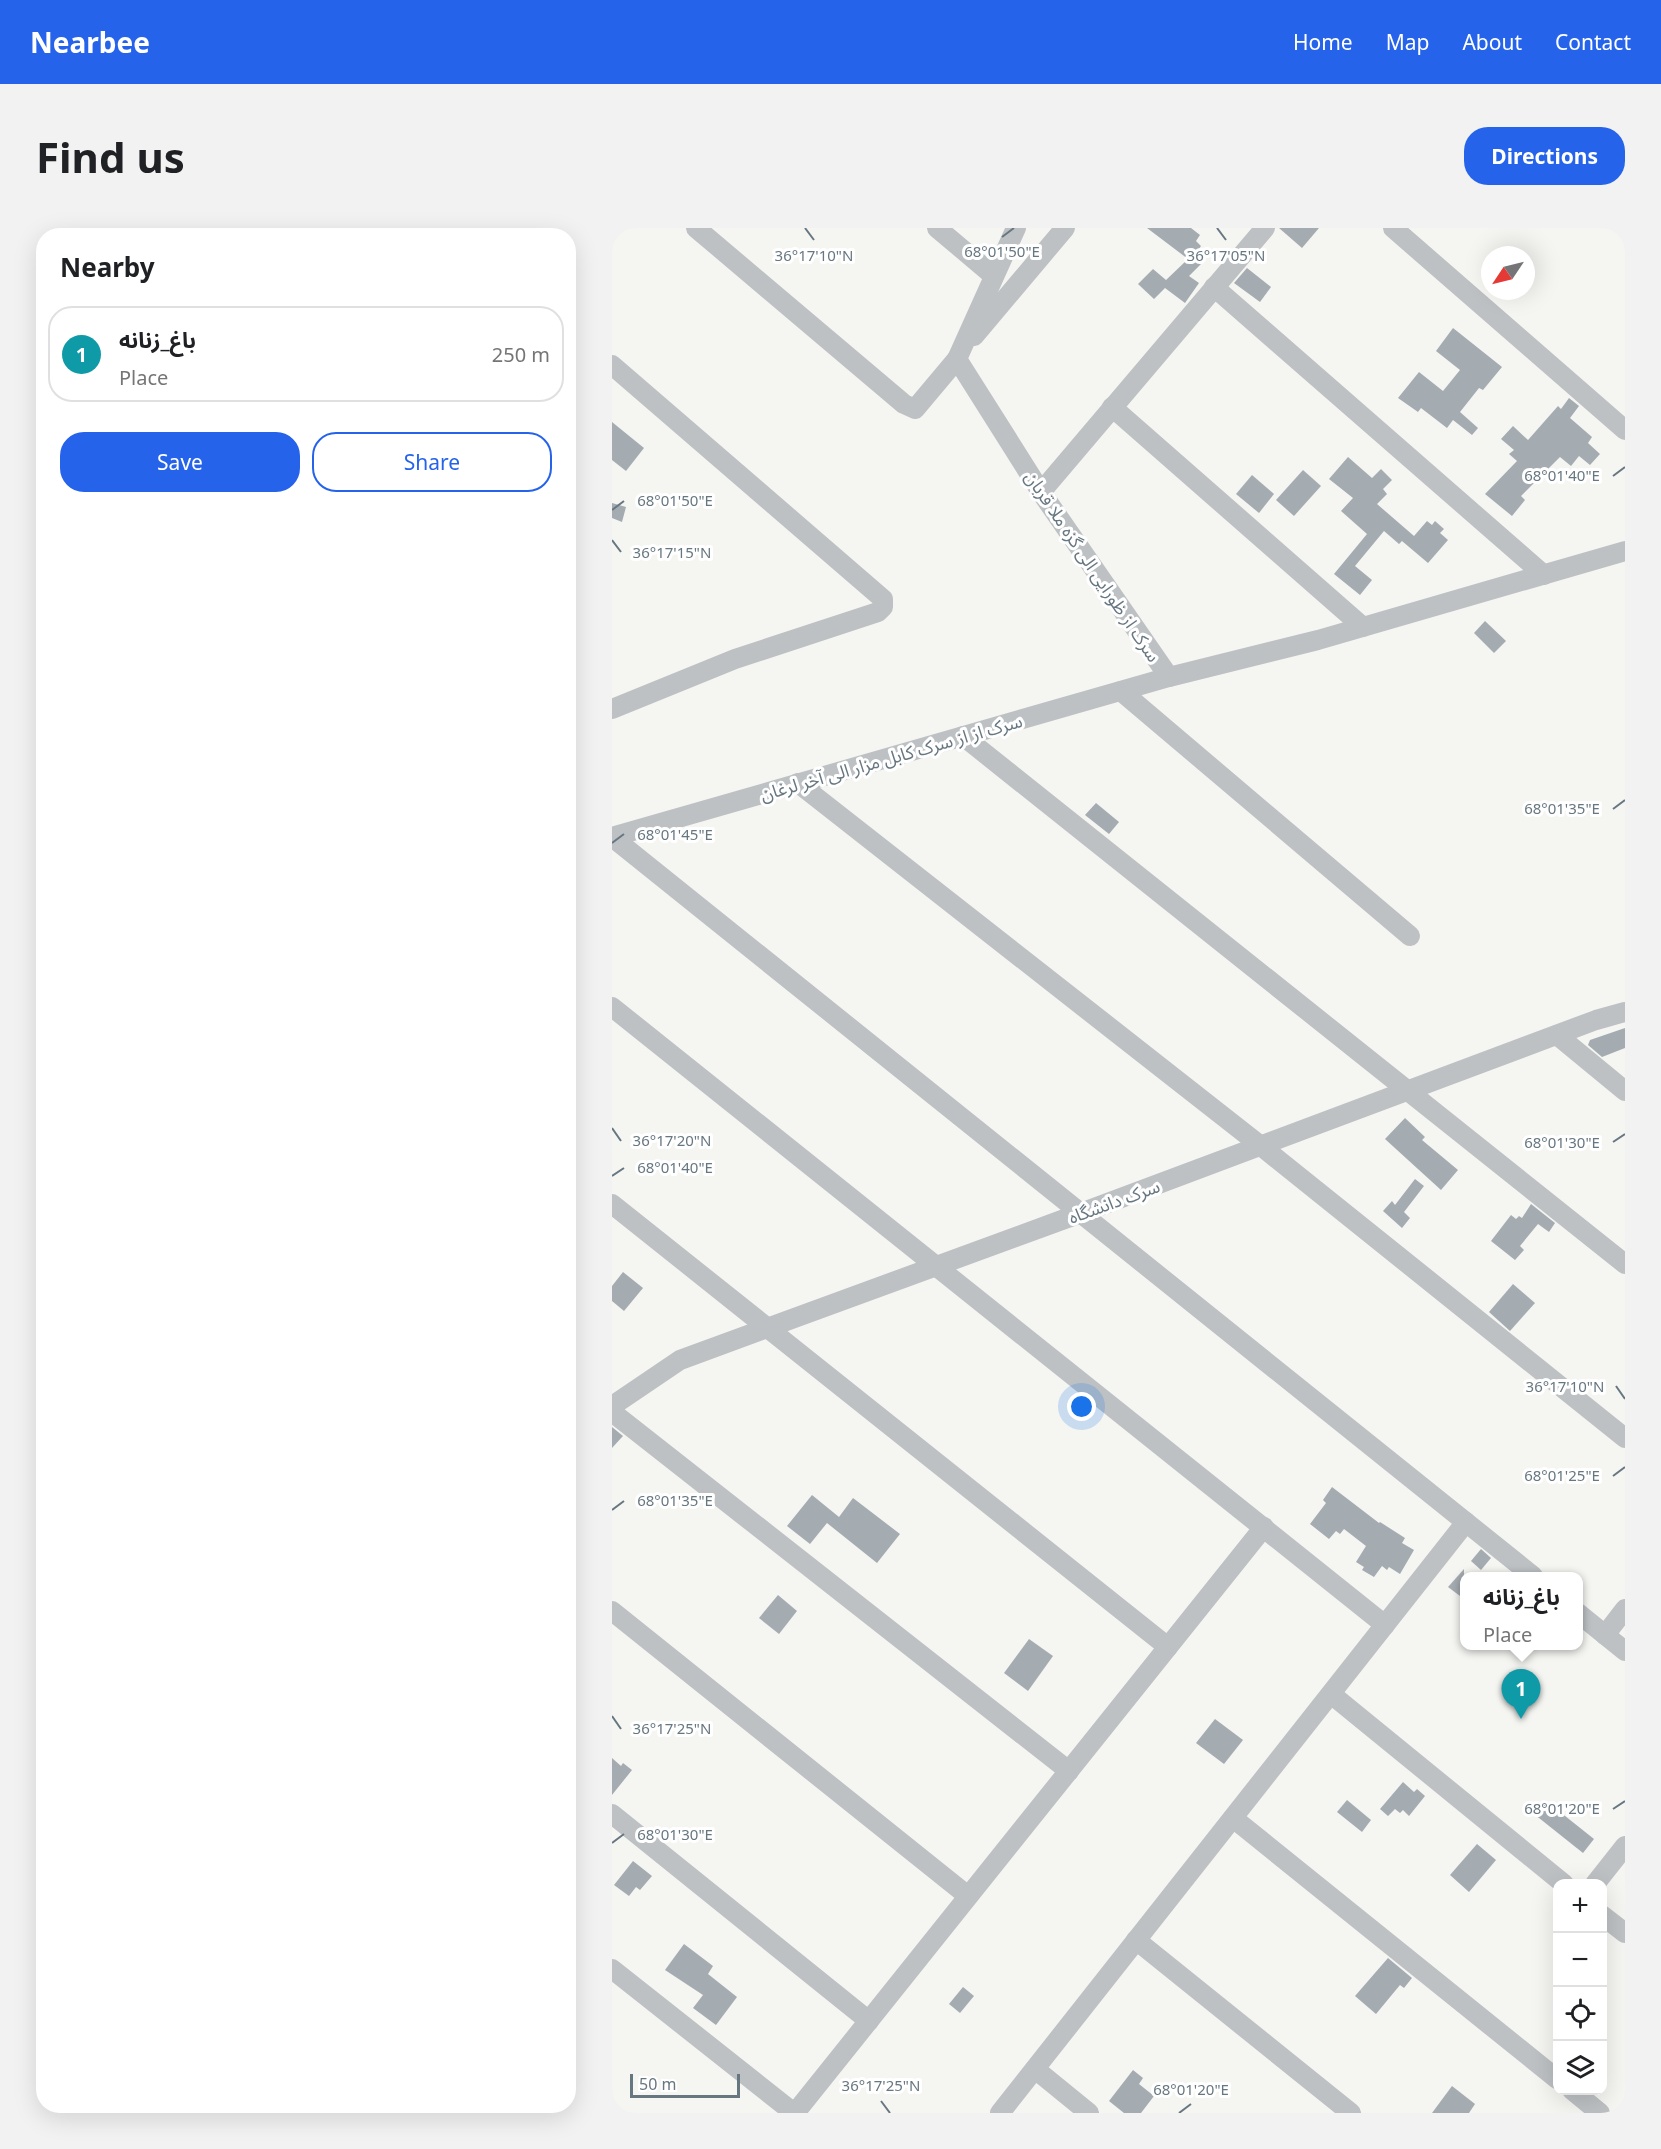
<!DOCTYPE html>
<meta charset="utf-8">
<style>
:root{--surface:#fff;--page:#f2f2f2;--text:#202124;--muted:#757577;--line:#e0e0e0;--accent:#2563eb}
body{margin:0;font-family:"Noto Sans","Noto Sans Arabic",sans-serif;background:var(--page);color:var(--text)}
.controls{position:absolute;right:18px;bottom:18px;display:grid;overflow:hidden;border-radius:12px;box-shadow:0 6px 24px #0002}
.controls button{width:54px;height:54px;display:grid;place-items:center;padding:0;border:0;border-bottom:2px solid var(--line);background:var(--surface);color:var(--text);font:30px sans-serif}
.compass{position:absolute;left:869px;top:18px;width:54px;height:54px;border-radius:50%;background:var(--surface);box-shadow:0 6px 24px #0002;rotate:235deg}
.scale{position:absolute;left:18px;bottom:15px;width:110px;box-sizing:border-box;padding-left:6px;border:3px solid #677781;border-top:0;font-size:16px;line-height:21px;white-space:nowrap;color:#677781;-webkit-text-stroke:4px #fff;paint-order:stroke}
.you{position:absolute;left:470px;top:1179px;width:21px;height:21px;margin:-15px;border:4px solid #fff;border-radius:50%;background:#1a73e8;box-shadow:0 0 0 9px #1a73e833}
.badge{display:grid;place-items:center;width:39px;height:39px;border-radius:50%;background:var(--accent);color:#fff;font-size:20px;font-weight:700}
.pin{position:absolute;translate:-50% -50px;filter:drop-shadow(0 2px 3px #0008)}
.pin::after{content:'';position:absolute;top:32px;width:21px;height:18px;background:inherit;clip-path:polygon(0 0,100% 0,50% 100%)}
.popup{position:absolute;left:848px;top:1344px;width:123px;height:78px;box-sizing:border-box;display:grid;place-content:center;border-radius:12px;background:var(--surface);filter:drop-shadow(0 2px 4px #0005);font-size:20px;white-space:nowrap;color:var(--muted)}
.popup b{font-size:22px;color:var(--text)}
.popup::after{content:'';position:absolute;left:50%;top:100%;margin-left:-12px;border:12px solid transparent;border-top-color:var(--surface)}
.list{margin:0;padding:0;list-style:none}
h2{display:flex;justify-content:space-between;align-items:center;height:78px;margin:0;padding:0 24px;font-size:26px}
h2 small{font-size:20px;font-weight:400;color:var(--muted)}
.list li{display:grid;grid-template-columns:39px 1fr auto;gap:18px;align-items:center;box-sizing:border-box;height:96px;margin:0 12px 12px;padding:0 12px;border:2px solid var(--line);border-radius:24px}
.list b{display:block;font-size:22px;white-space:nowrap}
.list p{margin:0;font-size:20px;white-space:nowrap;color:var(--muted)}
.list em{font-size:20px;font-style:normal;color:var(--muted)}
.actions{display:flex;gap:12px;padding:18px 24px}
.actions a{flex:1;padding:14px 0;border:2px solid var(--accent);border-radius:24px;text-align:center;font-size:21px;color:var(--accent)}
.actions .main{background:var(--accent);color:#fff}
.icon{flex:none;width:33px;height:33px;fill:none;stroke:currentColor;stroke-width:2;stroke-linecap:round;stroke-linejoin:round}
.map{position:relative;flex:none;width:1013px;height:1885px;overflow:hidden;border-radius:24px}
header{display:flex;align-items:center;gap:36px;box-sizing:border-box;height:84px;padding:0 30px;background:var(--accent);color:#fff}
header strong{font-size:28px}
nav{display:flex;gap:33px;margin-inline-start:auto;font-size:21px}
.intro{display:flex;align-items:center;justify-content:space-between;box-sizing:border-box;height:144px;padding:0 36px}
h1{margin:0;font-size:42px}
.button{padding:15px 27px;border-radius:24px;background:var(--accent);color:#fff;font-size:21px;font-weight:700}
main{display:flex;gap:36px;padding:0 36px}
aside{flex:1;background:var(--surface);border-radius:24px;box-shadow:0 6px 24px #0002}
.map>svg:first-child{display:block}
</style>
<header>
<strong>Nearbee</strong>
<nav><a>Home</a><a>Map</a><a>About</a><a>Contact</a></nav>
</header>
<div class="intro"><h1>Find us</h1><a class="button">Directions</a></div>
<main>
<aside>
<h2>Nearby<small></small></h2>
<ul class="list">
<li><span class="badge" style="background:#0f9aa8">1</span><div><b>باغ_زنانه</b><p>Place</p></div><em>250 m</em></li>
</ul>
<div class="actions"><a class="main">Save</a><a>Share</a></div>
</aside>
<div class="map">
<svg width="1013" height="1885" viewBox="0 0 1013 1885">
<rect width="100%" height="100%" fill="#f5f5f2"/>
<!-- building -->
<g fill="#a5acb1">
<path d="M535 0H579L588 7 584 13 589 18 582 28 589 36 577 48 587 55 573 75 553 60 542 71 526 56 541 41 554 52 576 31Z"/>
<path d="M667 0H707L690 20Z"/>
<path d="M635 40 659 59 648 74 622 55Z"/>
<path d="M841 100 890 139 871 162 867 160 848 184 866 200 860 207 841 192 835 200 809 180 806 184 786 170 807 144 831 163 848 142 824 123Z"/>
<path d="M957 170 967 178 958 190 980 209 976 215 988 226 978 237 967 228 959 238 948 229 909 268 913 272 900 288 873 266 905 233 897 226 902 222 889 211 901 198 916 212 946 178 949 181Z"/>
<path d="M0 194 32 220 14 243 0 232Z"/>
<path d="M736 229 760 250 769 241 780 252 771 261 775 266 765 276 802 308 815 293 820 297 823 293 832 301 828 305 836 312 816 335 790 313 787 316 772 303 743 338 760 352 748 367 722 346 755 306 729 283 741 270 717 251Z"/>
<path d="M691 242 709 258 682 288 664 272Z"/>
<path d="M640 247 662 266 647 285 624 266Z"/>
<path d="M0 275 14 279 10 294 0 290Z"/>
<path d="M873 393 894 413 882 425 862 405Z"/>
<path d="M484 575 507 594 497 606 473 587Z"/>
<path d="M1013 800V820L990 829 976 817 978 812Z"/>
<path d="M793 890 813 909 810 912 846 942 829 962 773 911Z"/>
<path d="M803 951 812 958 792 984 798 990 790 1000 771 983 780 973 783 977Z"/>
<path d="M919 976 943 995 937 1004 926 996 908 1018 912 1022 903 1032 879 1013 899 987 904 991 907 988 910 990Z"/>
<path d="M11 1044 31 1060 12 1083 0 1073V1058Z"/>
<path d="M901 1056 923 1075 898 1103 877 1084Z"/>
<path d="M0 1199 11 1208 0 1220Z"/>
<path d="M720 1259 767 1295 768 1294 793 1310 790 1315 802 1322 788 1346 777 1339 775 1342 770 1338 762 1349 750 1342 752 1339 744 1334 754 1318 732 1301 728 1306 724 1303 717 1311 698 1296 714 1275 711 1272Z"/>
<path d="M200 1267 227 1289 241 1270 288 1306 265 1335 215 1295 198 1316 175 1298Z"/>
<path d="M869 1321 879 1330 869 1342 859 1333Z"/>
<path d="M852 1341V1371L836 1359Z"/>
<path d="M166 1367 185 1383 167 1406 147 1390Z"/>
<path d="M417 1411 441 1428 416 1463 392 1445Z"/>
<path d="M603 1491 631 1512 612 1536 584 1515Z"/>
<path d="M0 1530 9 1538 11 1535 20 1542 0 1567Z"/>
<path d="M791 1554 802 1564 805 1561 813 1568 797 1588 791 1582 788 1585 783 1581 776 1588 768 1581Z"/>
<path d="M735 1572 759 1592 750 1604 725 1584Z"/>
<path d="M933 1572 982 1611 971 1625 922 1586Z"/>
<path d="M865 1616 884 1632 857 1664 838 1647Z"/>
<path d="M21 1633 40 1648 28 1662 24 1659 17 1668 2 1657Z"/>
<path d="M72 1716 101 1738 96 1746 125 1769 104 1797 81 1780 91 1767 53 1742Z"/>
<path d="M776 1730 800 1750 792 1760 788 1757 764 1786 743 1768Z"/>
<path d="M351 1759 362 1768 348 1785 337 1776Z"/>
<path d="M521 1842 531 1850 527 1856 542 1868 529 1885H512L497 1873Z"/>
<path d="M840 1858 863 1876 857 1885H820Z"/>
</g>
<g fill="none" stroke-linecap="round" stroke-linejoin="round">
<!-- minor -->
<g stroke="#bdc1c4" stroke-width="20">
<path d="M84 0 292 176 303 181 345 131"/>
<path d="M325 0 382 48"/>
<path d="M404 0 345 131 429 264 557 449"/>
<path d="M781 0 1013 202"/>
<path d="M602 59 932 347"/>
<path d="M362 108 453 0"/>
<path d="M0 137 271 371V379L266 384 123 431 0 481"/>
<path d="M500 179 751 399"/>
<path d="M429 264 653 0"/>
<path d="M509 463 798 708"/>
<path d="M351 508 1013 1036"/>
<path d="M186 555 649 918 1013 1210"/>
<path d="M0 609 921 1348"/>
<path d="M0 609 557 449 706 412 1013 323"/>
<path d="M0 779 773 1397"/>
<path d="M945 807 1013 863"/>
<path d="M0 976 556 1419"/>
<path d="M0 1178 68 1132 469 985 984 792 1013 784"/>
<path d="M0 1184 457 1543"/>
<path d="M0 1383 356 1668"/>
<path d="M966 1385 1013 1423"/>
<path d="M993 1407 1013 1381"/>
<path d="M719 1466 952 1656"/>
<path d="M0 1586 257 1793"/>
<path d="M621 1590 945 1851"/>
<path d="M983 1656 1013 1618"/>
<path d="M990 1687 1013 1705"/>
<path d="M524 1712 739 1885"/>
<path d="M0 1741 182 1885"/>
<path d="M423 1841 477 1885"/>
<path d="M960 1862 988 1885"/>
<path d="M183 1885 652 1299"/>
<path d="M388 1885 854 1294"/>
</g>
</g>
<!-- ticks -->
<path fill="none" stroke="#677781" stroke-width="2" d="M193 0 202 12M605 0 614 12M390 9 402 0M1001 248 1013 239M0 282 12 273M0 312 9 324M1001 581 1013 572M0 615 12 606M0 900 9 913M1001 914 1013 906M0 948 12 940M1004 1158 1013 1171M1001 1248 1013 1239M0 1282 12 1273M0 1488 9 1501M1001 1581 1013 1573M0 1615 12 1606M269 1873 278 1885M567 1885 579 1876"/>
<g text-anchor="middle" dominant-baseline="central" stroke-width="6" stroke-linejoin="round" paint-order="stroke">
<!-- street labels -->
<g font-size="18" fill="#677781" stroke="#fff">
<text transform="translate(481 338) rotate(56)">سرک از ظورایی الی گزه ملا قربان</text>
<text transform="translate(279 529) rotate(-16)">سرک از از سرک کابل مزار الی آخر لرغان</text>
<text transform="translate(502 973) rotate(-20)">سرک دانشگاه</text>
</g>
</g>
<g font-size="15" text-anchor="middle" fill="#677781" stroke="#fff" stroke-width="6" stroke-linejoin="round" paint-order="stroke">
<text x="390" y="29">68°01'50"E</text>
<text x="202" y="33">36°17'10"N</text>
<text x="614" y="33">36°17'05"N</text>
<text x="950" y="253">68°01'40"E</text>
<text x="63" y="278">68°01'50"E</text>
<text x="60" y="330">36°17'15"N</text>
<text x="950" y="586">68°01'35"E</text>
<text x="63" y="612">68°01'45"E</text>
<text x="60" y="918">36°17'20"N</text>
<text x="950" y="920">68°01'30"E</text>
<text x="63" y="945">68°01'40"E</text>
<text x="953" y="1164">36°17'10"N</text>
<text x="950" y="1253">68°01'25"E</text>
<text x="63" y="1278">68°01'35"E</text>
<text x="60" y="1506">36°17'25"N</text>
<text x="950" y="1586">68°01'20"E</text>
<text x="63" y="1612">68°01'30"E</text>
<text x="269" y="1863">36°17'25"N</text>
<text x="579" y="1867">68°01'20"E</text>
</g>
</svg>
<div class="controls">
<button>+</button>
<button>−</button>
<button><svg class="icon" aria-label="locate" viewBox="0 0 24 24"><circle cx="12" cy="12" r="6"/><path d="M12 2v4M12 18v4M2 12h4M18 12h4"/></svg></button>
<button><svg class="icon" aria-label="layers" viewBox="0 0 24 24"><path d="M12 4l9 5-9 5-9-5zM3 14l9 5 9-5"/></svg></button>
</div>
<svg class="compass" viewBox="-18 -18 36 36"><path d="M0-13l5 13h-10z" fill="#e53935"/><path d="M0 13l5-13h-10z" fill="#757577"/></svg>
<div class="scale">50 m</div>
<div class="you"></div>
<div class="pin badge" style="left:909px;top:1491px;background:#0f9aa8">1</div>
<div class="popup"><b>باغ_زنانه</b>Place</div>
</div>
</main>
